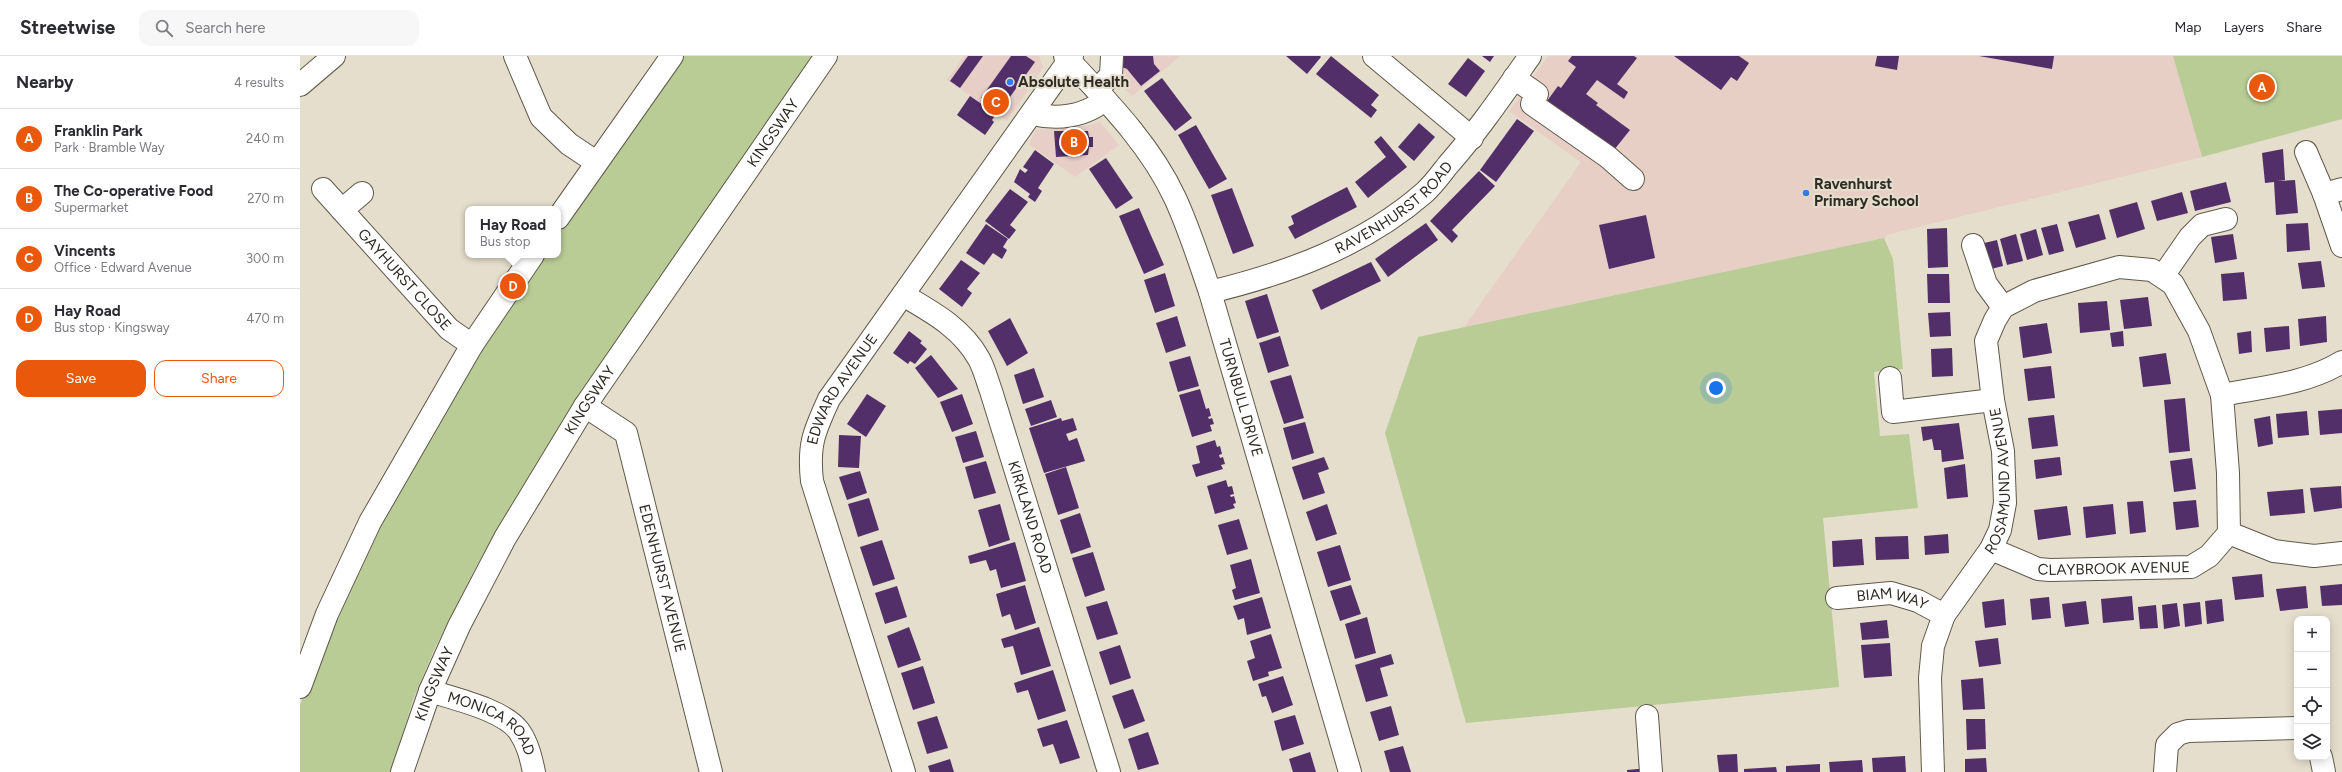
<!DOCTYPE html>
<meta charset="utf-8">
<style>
:root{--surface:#fff;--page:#f7f7f7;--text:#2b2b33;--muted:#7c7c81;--line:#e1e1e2;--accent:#ea580c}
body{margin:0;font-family:Figtree,sans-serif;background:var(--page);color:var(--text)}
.controls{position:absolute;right:12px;bottom:12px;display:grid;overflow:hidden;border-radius:8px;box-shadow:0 2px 10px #0003}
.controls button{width:36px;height:36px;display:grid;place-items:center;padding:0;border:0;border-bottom:1px solid var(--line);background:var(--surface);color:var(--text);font:20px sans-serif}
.you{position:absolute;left:1416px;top:332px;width:14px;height:14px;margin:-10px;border:3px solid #fff;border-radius:50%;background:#1a73e8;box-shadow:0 0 0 6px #1a73e833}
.badge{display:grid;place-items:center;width:26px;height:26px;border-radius:50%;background:var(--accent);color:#fff;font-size:13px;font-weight:700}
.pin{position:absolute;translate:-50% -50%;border:2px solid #fff;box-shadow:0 1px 4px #0006}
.popup{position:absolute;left:165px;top:150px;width:96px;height:52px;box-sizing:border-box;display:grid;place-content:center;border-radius:8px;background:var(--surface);filter:drop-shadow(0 1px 3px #0005);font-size:13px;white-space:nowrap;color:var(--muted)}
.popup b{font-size:15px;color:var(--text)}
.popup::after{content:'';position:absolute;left:50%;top:100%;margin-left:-8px;border:8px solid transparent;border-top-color:var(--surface)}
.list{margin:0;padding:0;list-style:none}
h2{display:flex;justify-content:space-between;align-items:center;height:52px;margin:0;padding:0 16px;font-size:17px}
h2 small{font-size:13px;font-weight:400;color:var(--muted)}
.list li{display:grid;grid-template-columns:26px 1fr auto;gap:12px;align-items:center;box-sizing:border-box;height:60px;padding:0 16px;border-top:1px solid var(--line)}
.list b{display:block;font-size:15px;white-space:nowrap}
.list p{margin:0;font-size:13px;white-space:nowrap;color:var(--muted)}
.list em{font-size:13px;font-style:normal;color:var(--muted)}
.actions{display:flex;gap:8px;padding:12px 16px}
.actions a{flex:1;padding:9px 0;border:1px solid var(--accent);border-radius:12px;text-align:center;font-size:14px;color:var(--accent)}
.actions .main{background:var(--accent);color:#fff}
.icon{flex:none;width:22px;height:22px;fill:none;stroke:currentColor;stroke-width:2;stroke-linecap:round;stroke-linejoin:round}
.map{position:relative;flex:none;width:2042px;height:716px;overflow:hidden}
header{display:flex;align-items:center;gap:24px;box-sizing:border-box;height:56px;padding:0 20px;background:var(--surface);border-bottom:1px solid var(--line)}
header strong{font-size:19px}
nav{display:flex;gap:22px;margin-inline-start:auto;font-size:14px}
.search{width:280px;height:36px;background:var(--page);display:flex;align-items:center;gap:10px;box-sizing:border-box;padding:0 14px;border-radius:12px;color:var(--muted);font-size:15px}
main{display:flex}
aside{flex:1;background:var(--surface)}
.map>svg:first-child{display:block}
</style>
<header>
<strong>Streetwise</strong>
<div class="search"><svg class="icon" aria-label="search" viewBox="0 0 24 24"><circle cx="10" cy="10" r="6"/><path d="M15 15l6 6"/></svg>Search here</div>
<nav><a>Map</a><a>Layers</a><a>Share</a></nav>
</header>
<main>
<aside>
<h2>Nearby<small>4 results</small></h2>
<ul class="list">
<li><span class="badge">A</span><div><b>Franklin Park</b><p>Park · Bramble Way</p></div><em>240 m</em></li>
<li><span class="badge">B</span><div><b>The Co-operative Food</b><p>Supermarket</p></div><em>270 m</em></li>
<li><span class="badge">C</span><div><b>Vincents</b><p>Office · Edward Avenue</p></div><em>300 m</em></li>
<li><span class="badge">D</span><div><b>Hay Road</b><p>Bus stop · Kingsway</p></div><em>470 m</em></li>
</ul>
<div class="actions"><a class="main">Save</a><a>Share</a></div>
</aside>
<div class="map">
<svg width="2042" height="716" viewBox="0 0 2042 716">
<rect width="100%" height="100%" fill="#e5decd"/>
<!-- commercial -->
<g fill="#e7cec7">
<path d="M664 0H739L743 12 707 65 647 24Z"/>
<path d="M821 0H880L832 40 825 33Z"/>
<path d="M800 66 819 89 775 121 729 88 736 74 786 70Z"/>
</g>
<!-- education -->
<path fill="#e7cfc6" d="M1248 0H1873L1902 101 1590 178 1584 182 1164 271 1281 106 1209 55Z"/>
<!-- green -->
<g fill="#b9cc96">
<path d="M380 0H515L276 346 178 507 134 594 113 644 91 716H0V649L31 567 79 462 238 199H258V170Z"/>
<path d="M1873 0H2042V63L1902 101Z"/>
<path d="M1584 182 1593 203 1603 313 1574 316 1580 380 1609 378 1618 452 1523 462 1539 631 1166 667 1085 377 1118 281Z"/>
</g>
<!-- building -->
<g fill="#522f68">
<path d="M668 0H683L660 32 650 25Z"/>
<path d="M711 0H726L735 6 700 55 681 42Z"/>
<path d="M821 0H853L854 8 860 15 841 30 827 13 822 11Z"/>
<path d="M986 0H1020L1021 1 1007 18Z"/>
<path d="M1031 0 1079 39 1071 49 1077 54 1071 62 1016 18Z"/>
<path d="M1182 0H1194L1190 6Z"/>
<path d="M1272 0H1334L1337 2 1317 28 1328 36 1324 43 1297 24 1286 38 1298 47 1296 49 1330 74 1314 94 1247 45 1258 30 1261 32 1276 11 1268 5Z"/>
<path d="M1374 0H1439L1449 7 1437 25 1431 21 1421 34Z"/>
<path d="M1577 0H1599L1597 14 1575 10Z"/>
<path d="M1679 0H1754L1752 13Z"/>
<path d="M1168 2 1185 15 1166 41 1148 28Z"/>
<path d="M862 22 892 62 875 75 844 35Z"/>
<path d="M670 40 696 58 692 64 694 66 685 79 657 59Z"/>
<path d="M1217 63 1234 75 1196 126 1180 114Z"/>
<path d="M1119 67 1135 81 1114 105 1098 91Z"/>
<path d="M896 69 927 123 909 133 878 79Z"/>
<path d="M754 75H788L789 81H793V91H789L788 99 756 101Z"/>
<path d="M1081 80 1107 111 1068 142 1055 126 1086 101 1074 86Z"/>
<path d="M1983 93 1985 124 1977 125 1995 124 1998 157 1976 159 1974 126 1965 127 1962 97Z"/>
<path d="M735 94 754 108 738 132 742 135 735 146 728 141 730 138 714 126 720 113 725 117 728 114 723 111Z"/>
<path d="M806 102 833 142 816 153 789 113Z"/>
<path d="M1179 115 1195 130 1152 174 1158 180 1152 187 1130 165Z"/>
<path d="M1926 126 1931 146 1895 155 1890 135Z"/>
<path d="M1047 131 1057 151 995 183 988 171 994 168 991 160Z"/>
<path d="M932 132 954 190 933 198 911 139Z"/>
<path d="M710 133 728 146 710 169 716 174 709 183 685 165Z"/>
<path d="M1882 136 1888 157 1857 165 1851 145Z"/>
<path d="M1837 146 1845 173 1817 182 1809 154Z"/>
<path d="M839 152 864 209 844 218 819 160Z"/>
<path d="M1799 158 1806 183 1776 192 1768 166Z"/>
<path d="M1346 159 1355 202 1309 213 1299 169Z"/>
<path d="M1126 167 1138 184 1088 221 1075 203Z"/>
<path d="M2008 167 2010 194 1987 196 1986 168Z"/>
<path d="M686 168 708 183 703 191 707 194 702 203 693 197 684 209 666 197Z"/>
<path d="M1757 168 1764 195 1749 199 1741 172Z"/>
<path d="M1647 172 1648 211 1628 212 1627 173Z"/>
<path d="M1736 173 1743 199 1727 204 1720 178Z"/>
<path d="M1716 178 1723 205 1707 209 1700 183Z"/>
<path d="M1933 178 1937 203 1915 207 1911 181Z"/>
<path d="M1697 184 1703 210 1687 214 1680 188Z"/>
<path d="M661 204 680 217 667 233 672 237 662 251 639 233Z"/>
<path d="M2021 205 2025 231 2002 233 1998 207Z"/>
<path d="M1071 206 1081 225 1021 254 1012 234Z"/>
<path d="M1944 216 1947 243 1923 245 1921 218Z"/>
<path d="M865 217 875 250 855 257 844 224Z"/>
<path d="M1627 218H1649L1650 247H1628Z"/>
<path d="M967 238 979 276 957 283 945 245Z"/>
<path d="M1848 241 1852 270 1824 273 1820 244Z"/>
<path d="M1807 245 1810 274 1780 277 1778 247Z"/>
<path d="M1650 256 1651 280 1630 281 1628 257Z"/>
<path d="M877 260 886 290 866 297 856 267Z"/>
<path d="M2026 260 2027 286 2000 290 1998 263Z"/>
<path d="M710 262 728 297 707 310 688 275Z"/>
<path d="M1747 267 1752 297 1723 302 1719 271Z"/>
<path d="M1989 270 1990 293 1966 296 1964 272Z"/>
<path d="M609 275 622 285 620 287 627 293 615 308 610 305 608 308 593 297Z"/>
<path d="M1823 275 1824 290 1812 291 1810 277Z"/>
<path d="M1951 275 1952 296 1939 298 1937 277Z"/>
<path d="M980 280 989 310 968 317 959 287Z"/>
<path d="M1652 292 1653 320 1632 321 1631 293Z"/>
<path d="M1866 297 1871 328 1843 331 1839 301Z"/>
<path d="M631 299 658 333 638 342 615 312Z"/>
<path d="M890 300 899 330 878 336 869 306Z"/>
<path d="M1751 310 1755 342 1728 345 1724 313Z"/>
<path d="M734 312 744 341 723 348 714 319Z"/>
<path d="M991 319 1004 362 984 368 970 325Z"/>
<path d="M900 333 906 353 909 352 911 360 908 361 909 363 912 362 914 368 910 369 912 375 892 381 879 339Z"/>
<path d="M567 338 586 350 566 381 547 368Z"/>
<path d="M662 338 673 368 652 376 640 346Z"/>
<path d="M1885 342 1890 395 1869 397 1864 344Z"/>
<path d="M751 344 757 361 731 370 725 353Z"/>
<path d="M2042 353V377L2020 379 2018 355Z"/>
<path d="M2007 355 2009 379 1978 382 1976 358Z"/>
<path d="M1754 359 1758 390 1732 393 1728 362Z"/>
<path d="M1970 360 1973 388 1958 391 1954 363Z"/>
<path d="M761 362 762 365 773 362 777 374 766 378 769 385 777 382 785 405 744 417 729 372Z"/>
<path d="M1005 366 1014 397 992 404 983 372Z"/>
<path d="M1659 367 1664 403 1642 406 1641 394H1634L1632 383 1623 385 1621 371Z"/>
<path d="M676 375 684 401 663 407 655 381Z"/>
<path d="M539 379 561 380 559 412 538 411Z"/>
<path d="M915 384 917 391 920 390 922 398 919 399 920 402 923 401 925 408 921 409 923 413 896 421 892 409 900 407 896 390Z"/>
<path d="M1024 401 1029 413 1018 417 1025 437 1003 444 992 411Z"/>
<path d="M1760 401 1762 419 1736 423 1734 404Z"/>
<path d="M1892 402 1896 433 1874 436 1870 405Z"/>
<path d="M686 405 696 437 674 443 665 411Z"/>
<path d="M1665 408 1668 441 1647 443 1644 412Z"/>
<path d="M766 411 779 452 758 459 745 418Z"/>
<path d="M560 415 567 437 547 444 539 421Z"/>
<path d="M926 424 928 431 932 430 934 438 930 439 931 441 934 440 936 447 933 448 935 452 915 458 907 430Z"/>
<path d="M2041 430 2042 452 2014 456 2010 432Z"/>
<path d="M2003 433 2005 457 1970 460 1967 436Z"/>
<path d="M569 442 579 474 558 481 548 448Z"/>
<path d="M1896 444 1899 471 1876 474 1873 446Z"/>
<path d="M1843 445 1846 476 1830 478 1827 446Z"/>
<path d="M700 448 710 484 689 491 678 454Z"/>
<path d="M1027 448 1037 478 1016 485 1006 456Z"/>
<path d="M1813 448 1816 478 1786 482 1783 451Z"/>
<path d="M1767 450 1771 479 1738 484 1734 454Z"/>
<path d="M780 457 791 491 771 498 760 464Z"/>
<path d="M939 463 948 493 927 499 918 469Z"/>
<path d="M1648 478 1649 497 1625 499 1624 480Z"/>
<path d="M1608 480 1609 503 1576 504 1575 481Z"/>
<path d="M1562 483 1564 509 1533 511 1532 485Z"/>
<path d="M582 484 595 523 573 530 560 491Z"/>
<path d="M715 486 726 525 701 532 696 513 690 515 686 504 670 508 668 500Z"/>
<path d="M1040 489 1051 524 1028 531 1017 496Z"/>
<path d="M793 496 805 534 785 541 772 502Z"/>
<path d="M951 503 960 537 935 544 932 534 936 532 930 509Z"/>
<path d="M1962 518 1964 541 1935 544 1932 521Z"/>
<path d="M2042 528V549L2022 550 2020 530Z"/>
<path d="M725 529 736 567 715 574 710 558 702 561 696 538Z"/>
<path d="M1051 529 1061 558 1040 565 1030 535Z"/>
<path d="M597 530 607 561 585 568 575 537Z"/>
<path d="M2006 530 2008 552 1980 555 1976 533Z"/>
<path d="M1832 540 1834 564 1803 567 1801 543Z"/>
<path d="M962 541 971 572 947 579 944 562 938 564 933 550Z"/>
<path d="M1749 541 1751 562 1732 564 1730 543Z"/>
<path d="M1704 543 1706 569 1685 572 1682 546Z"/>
<path d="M1922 543 1924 565 1907 568 1905 545Z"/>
<path d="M807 545 818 578 797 584 786 551Z"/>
<path d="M1786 545 1789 568 1765 571 1762 548Z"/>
<path d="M1900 546 1902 568 1885 571 1883 548Z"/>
<path d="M1877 547 1880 570 1864 573 1862 549Z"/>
<path d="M1856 549 1858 572 1840 573 1838 551Z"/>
<path d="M1067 561 1076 597 1055 603 1045 568Z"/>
<path d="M1587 564 1589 582 1562 584 1560 567Z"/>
<path d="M609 571 621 604 598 612 587 580Z"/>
<path d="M739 571 751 610 721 619 713 590 704 592 701 583Z"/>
<path d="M971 578 982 612 968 616 969 620 953 625 947 605 955 602 950 585Z"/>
<path d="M1698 582 1701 608 1679 611 1675 585Z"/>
<path d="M1590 587 1592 620 1564 622 1561 589Z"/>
<path d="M820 589 831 622 810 629 799 596Z"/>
<path d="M1091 598 1094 608 1080 612 1088 640 1066 646 1055 609Z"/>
<path d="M623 610 635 647 613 654 601 617Z"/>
<path d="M753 614 766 655 738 664 728 634 717 637 714 627Z"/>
<path d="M983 620 993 649 972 657 966 640 962 641 958 628Z"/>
<path d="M1683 622 1685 653 1663 654 1661 624Z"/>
<path d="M833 633 845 665 824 673 812 640Z"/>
<path d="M1091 650 1099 679 1079 685 1070 656Z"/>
<path d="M995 659 1004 688 982 695 974 665Z"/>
<path d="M637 660 648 692 627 698 617 666Z"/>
<path d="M1666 663H1685L1686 693 1667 694Z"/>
<path d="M767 664 780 702 760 708 753 688 743 691 737 673Z"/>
<path d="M848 676 859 708 838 714 828 683Z"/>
<path d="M1103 690 1111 716H1090L1084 695Z"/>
<path d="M1010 696 1016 716H993L989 703Z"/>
<path d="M1437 698 1438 716H1419L1417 699Z"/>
<path d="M1605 700 1606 716H1573L1572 702Z"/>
<path d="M1686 702 1687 716H1665V703Z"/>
<path d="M650 703 654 716H630L628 710Z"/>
<path d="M1562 704 1563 716H1530L1529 706Z"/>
<path d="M1520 708V716H1486V710Z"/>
<path d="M1476 711 1477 716H1444V713Z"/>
<path d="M1348 712V716H1327V714Z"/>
</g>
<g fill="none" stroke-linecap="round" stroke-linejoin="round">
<!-- minor casing -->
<g stroke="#60594b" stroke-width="24">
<g id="minor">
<path d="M215 0 241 61 269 88 296 106"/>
<path id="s1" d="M765 0C805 43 850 88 875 142 889 172 899 204 910 236L1050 716"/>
<path d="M1074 0 1172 82"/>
<path d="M1214 22 1237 38 1232 48 1308 101 1333 123"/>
<path d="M0 29 34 0"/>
<path d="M797 34 811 19 812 0"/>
<path d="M732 58C759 64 783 61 805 44"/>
<path d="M2006 96 2024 138 2042 190"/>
<path id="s2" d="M23 133 149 273 172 289"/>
<path d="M2024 138 2042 133"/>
<path d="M42 154 62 137"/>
<path d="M258 162 372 0"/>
<path d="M1673 189 1686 228 1703 251"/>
<path d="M1863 220 1890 181 1902 169 1926 163"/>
<path id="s3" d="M910 236C988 217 1063 190 1124 137 1133 129 1141 118 1148 109 1178 75 1204 37 1230 0"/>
<path id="s4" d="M603 239C632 256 662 272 679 303 684 312 687 324 691 335L809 716"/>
<path d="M1590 322 1593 356 1693 344"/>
<path d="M1922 339C1963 331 2006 328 2042 306"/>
<path id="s5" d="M285 350 326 377 411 716"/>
<path id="s6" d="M1691 493 1738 513 1750 514 1891 511 1909 500 1929 477 1974 495 2014 500 2042 497"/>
<path id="s7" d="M1537 542 1591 537 1618 545 1644 559"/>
<path d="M0 631 27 558 70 466 172 289 233 199"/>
<path id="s8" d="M130 635C155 643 204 654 219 675 228 688 231 702 234 716"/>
<path d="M1347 660 1351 716"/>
<path d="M2021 701 2024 716"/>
<path id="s9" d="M102 716 130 635 159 570 205 482 285 350 526 0"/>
<path id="s10" d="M604 716 512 425C508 388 514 376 529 343L772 0"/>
<path id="s11" d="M1633 716 1630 622 1633 590 1644 559 1691 493 1700 474 1705 447 1703 395 1693 344 1686 285 1695 264 1703 251 1734 235 1819 211 1852 214 1873 228 1899 275 1922 339 1928 417 1929 477"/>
<path d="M1865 716 1867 689 1878 678 1888 675 1997 672"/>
</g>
</g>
<!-- minor -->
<use href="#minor" stroke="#fff" stroke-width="22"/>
</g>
<!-- markers -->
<g fill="#327ce9" stroke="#e5decd" stroke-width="1.5">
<circle cx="710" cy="26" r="4"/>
<circle cx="1506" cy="137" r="4"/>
</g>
<g text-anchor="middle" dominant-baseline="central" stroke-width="4" stroke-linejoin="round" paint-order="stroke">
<!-- poi labels -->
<g font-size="15" font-weight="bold" fill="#2f2c25" stroke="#e5decd" text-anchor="start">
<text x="718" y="26">Absolute Health</text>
<text x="1514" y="128">Ravenhurst<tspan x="1514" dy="17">Primary School</tspan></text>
</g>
<!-- street labels -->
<g font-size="15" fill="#2f2c25" stroke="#e5decd">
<text stroke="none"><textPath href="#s9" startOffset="742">KINGSWAY</textPath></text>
<text stroke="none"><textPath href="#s3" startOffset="205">RAVENHURST ROAD</textPath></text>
<text stroke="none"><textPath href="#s2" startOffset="122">GAYHURST CLOSE</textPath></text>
<text stroke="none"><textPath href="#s10" startOffset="405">EDWARD AVENUE</textPath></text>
<text stroke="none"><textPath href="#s1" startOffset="391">TURNBULL DRIVE</textPath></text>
<text stroke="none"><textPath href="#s9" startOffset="418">KINGSWAY</textPath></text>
<text stroke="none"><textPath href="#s11" startOffset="310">ROSAMUND AVENUE</textPath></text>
<text stroke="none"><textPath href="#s4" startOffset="267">KIRKLAND ROAD</textPath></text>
<text stroke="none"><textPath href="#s6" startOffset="127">CLAYBROOK AVENUE</textPath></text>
<text stroke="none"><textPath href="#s5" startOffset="199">EDENHURST AVENUE</textPath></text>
<text stroke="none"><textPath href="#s7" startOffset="56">BIAM WAY</textPath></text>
<text stroke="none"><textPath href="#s9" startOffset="94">KINGSWAY</textPath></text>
<text stroke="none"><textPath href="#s8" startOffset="72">MONICA ROAD</textPath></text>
</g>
</g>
</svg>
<div class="controls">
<button>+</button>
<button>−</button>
<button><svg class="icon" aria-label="locate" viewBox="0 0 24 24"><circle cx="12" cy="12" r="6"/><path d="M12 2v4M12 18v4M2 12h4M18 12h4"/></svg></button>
<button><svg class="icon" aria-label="layers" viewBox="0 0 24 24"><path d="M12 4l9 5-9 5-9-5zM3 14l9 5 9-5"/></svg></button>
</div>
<div class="you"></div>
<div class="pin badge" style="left:1962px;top:31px">A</div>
<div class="pin badge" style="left:774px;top:86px">B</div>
<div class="pin badge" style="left:696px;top:46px">C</div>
<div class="pin badge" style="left:213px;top:230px">D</div>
<div class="popup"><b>Hay Road</b>Bus stop</div>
</div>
</main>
